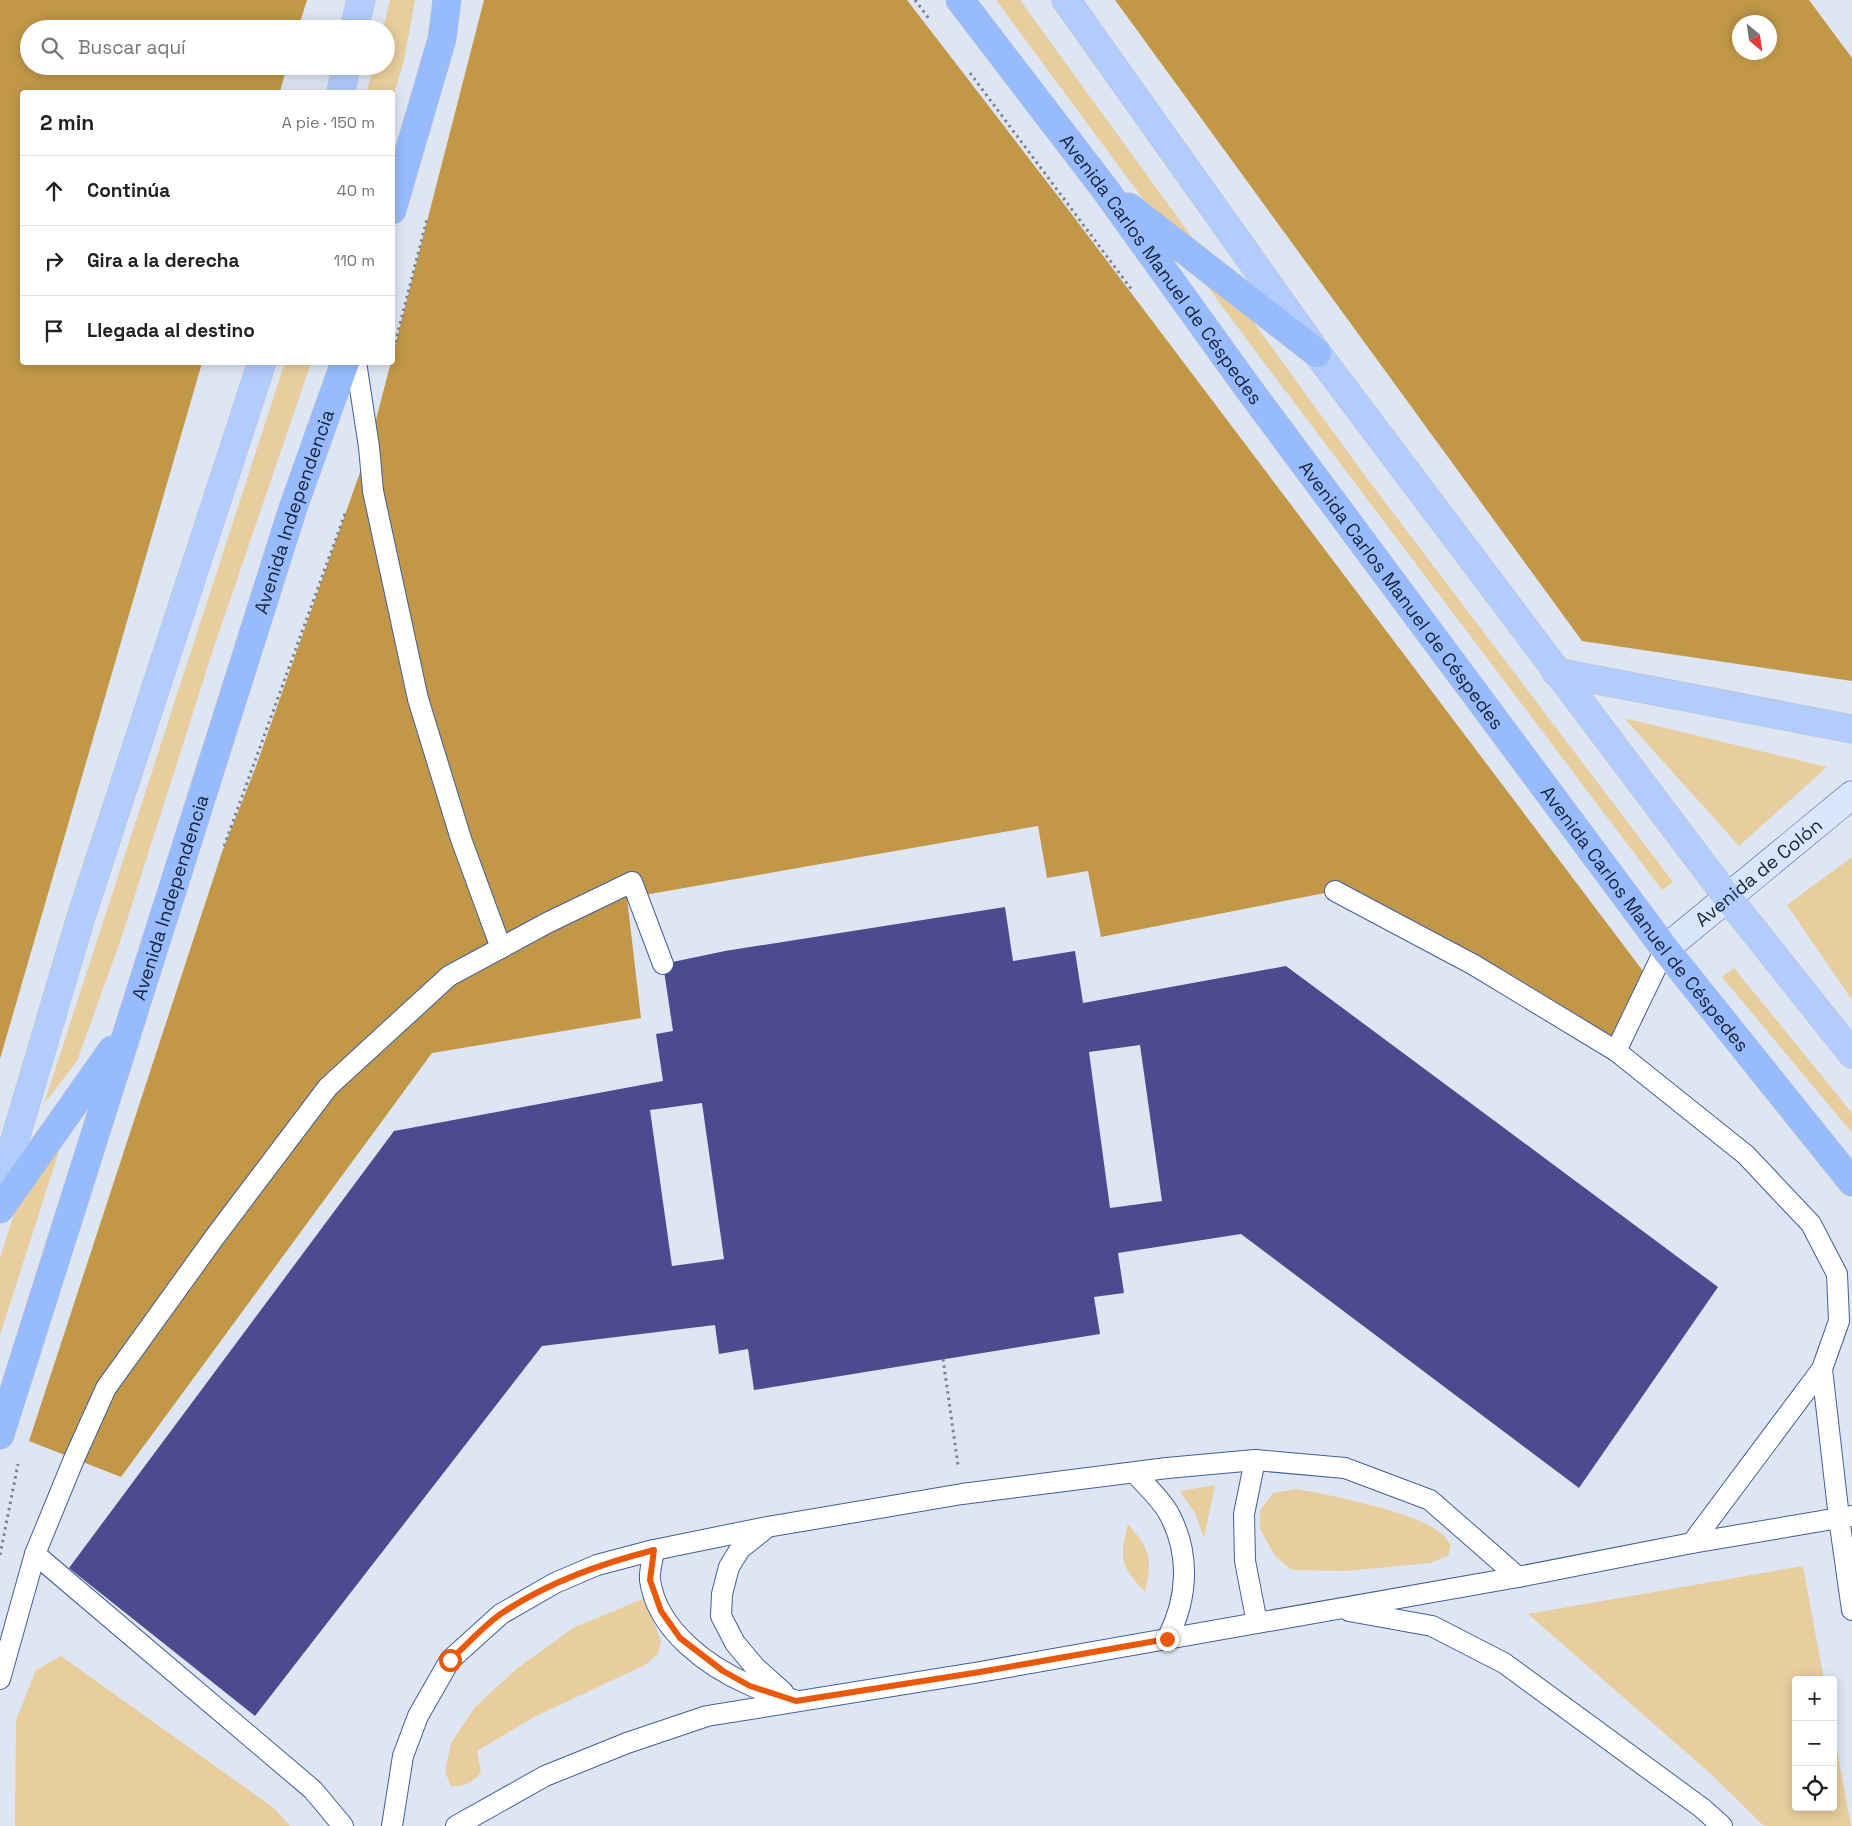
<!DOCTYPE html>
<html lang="es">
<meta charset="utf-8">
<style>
:root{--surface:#fff;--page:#f6f6f6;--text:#202124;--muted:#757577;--line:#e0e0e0}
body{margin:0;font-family:"Space Grotesk",sans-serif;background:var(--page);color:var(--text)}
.controls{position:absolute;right:15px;bottom:15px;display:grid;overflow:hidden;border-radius:5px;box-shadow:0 2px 12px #0003}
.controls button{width:45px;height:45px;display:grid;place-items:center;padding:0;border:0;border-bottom:1px solid var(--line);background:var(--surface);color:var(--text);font:25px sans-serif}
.compass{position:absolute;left:1732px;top:15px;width:45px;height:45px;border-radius:50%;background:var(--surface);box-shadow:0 2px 12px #0003;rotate:151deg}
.stop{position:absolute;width:15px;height:15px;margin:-11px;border:4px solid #ea580c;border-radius:50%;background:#fff}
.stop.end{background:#ea580c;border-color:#fff;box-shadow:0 1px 5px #0008}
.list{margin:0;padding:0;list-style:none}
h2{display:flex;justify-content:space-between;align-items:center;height:65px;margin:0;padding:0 20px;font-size:21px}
h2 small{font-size:16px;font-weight:400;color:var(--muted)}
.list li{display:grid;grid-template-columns:32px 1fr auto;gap:15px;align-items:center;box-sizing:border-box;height:70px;padding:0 20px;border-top:1px solid var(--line)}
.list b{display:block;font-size:19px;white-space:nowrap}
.list em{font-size:16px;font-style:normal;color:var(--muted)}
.icon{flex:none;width:28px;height:28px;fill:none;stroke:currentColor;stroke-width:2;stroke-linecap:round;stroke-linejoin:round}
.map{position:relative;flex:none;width:1852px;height:1826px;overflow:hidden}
.search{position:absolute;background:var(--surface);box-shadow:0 2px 12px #0003;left:20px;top:20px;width:375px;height:55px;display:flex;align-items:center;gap:12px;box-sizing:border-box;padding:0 18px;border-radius:28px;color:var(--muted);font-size:19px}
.panel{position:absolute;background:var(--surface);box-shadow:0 2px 12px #0003;left:20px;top:90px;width:375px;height:275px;border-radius:5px}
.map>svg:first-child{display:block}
</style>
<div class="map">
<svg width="1852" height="1826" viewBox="0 0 1852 1826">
<rect width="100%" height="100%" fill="#dfe6f3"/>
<!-- green -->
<g fill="#e8ce9e">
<path d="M390 0H415L404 61 393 98 392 92H367L373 66H386V29H383Z"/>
<path d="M996 0H1020L1363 473 1673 882 1662 890 1253 348Z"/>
<path d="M285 362 311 363 213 650 120 942 77 1061 44 1104Z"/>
<path d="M1624 718 1827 767 1739 846Z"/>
<path d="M1852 857V1000L1787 905Z"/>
<path d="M1734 968 1852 1113V1133L1722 977Z"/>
<path d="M62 1142 0 1335V1258L14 1214Z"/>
<path d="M1215 1485 1204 1538 1195 1513 1180 1491Z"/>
<path d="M1296 1489C1331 1495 1417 1512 1442 1534 1446 1537 1449 1542 1451 1546L1448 1556 1430 1563 1346 1571 1292 1570 1275 1556 1260 1529V1510L1273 1493Z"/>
<path d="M1128 1524C1150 1549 1153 1559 1145 1592 1120 1565 1119 1559 1128 1524Z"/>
<path d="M1803 1566 1824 1680H1796V1807H1833V1729L1851 1826H1764L1712 1775 1528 1614Z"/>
<path d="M645 1598 661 1641 658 1654 645 1665 536 1716 477 1751 481 1772C473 1782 465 1787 451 1786L445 1772 451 1743 475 1707 515 1670 573 1628Z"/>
<path d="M61 1656 274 1808 290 1826H15L16 1720 36 1670Z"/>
</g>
<!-- forest -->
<g fill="#c29848" fill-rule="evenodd">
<path d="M0 0H307L298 29H29V66H287L280 92H22V362L202 363 0 1059Z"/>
<path d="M484 0H907L1067 208 1649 979 1616 1051 1335 891 1101 937 1088 871 1047 878 1038 826 627 898 641 1018 432 1053 121 1477 29 1441 222 852 255 769 369 447Z"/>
<path d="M1115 0H1809L1852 58V681L1582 641ZM1740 22H1770V52H1740Z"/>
</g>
<!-- building -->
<path fill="#4c4b8f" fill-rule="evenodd" d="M1005 907 1013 961 1075 951 1083 1003 1286 966 1718 1287 1579 1488 1241 1234 1118 1253 1124 1293 1094 1297 1100 1334 754 1390 748 1349 719 1354 715 1325 542 1346 255 1716 69 1568 394 1131 663 1081 656 1034 673 1031 663 964 725 951ZM1140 1045 1162 1201 1110 1208 1089 1052ZM702 1103 724 1259 672 1266 650 1110Z"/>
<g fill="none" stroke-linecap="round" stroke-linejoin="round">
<!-- service casing -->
<g stroke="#425f96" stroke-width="22">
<g id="service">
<path d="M356 362 369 447 373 491 418 699 461 839 501 948"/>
<path d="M1616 1051 1665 949"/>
<path d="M1255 1460 1244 1514 1245 1561 1257 1623"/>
<path d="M1135 1473C1146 1486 1160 1498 1168 1512 1191 1553 1188 1599 1167 1639"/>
<path d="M1851 1516 1839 1518 1852 1610"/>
<path d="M764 1530 740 1549 729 1567 722 1594 721 1616 735 1643 755 1667 783 1692"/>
<path d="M1692 1543 1822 1369"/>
<path d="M654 1550C653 1559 649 1571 650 1580 657 1630 708 1667 750 1685 764 1692 780 1695 794 1700"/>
<path d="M35 1554 313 1790 343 1826"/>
<path d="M1349 1611 1432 1626 1504 1663 1702 1808 1722 1826"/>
<path d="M0 1679 35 1554 74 1459 106 1388 214 1238 328 1087 449 976 547 923 632 882 663 964"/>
<path d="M392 1826 403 1756 418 1716 450 1660 501 1614 555 1583 597 1565 654 1550 767 1527 962 1494 1167 1468 1255 1460 1345 1468 1430 1500 1518 1577"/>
<path d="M456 1826 545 1776 627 1743 707 1716 980 1672 1518 1577 1692 1543 1839 1518 1822 1369 1839 1321 1837 1274 1811 1224 1746 1155 1616 1051 1474 965 1335 891"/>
</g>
</g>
<!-- secondary casing -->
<g stroke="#425f96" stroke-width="29">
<g id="secondary">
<path id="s1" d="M1665 949 1852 795"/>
</g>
</g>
<!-- primary casing -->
<g stroke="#bec2c8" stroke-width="29">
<g id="primary">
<path d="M1066 0 1317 353 1728 898 1852 1054"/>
<path d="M354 29 361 0"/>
<path d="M341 92 346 66"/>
<path d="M1556 672 1852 729"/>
<path d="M0 1190 81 917 262 362"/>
</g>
</g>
<!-- trunk casing -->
<g stroke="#bec2c8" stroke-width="29">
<g id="trunk">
<path id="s2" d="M960 0 1104 188 1248 388 1665 949 1852 1182"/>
<path d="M1129 207 1317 353"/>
<path d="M392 210 442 39 447 0"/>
<path d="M0 1209 112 1050"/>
<path id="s3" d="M0 1435 293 508 345 362"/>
</g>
</g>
<!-- path -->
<g stroke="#798395" stroke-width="3" stroke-dasharray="2.5 4" stroke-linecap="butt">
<path d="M915 0 930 20"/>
<path d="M970 73 1132 290"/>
<path d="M392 355 427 219"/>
<path d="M224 846 346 511"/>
<path d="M943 1359 958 1465"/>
<path d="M0 1555 18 1464"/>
</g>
<!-- service -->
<use href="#service" stroke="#fff" stroke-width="20"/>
<!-- secondary -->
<use href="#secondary" stroke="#d8e6fe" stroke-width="28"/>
<!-- primary -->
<use href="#primary" stroke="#b1ccfd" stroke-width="28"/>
<!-- trunk -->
<use href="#trunk" stroke="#97bbfc" stroke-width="28"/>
</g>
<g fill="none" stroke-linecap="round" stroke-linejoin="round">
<!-- route -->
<path stroke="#ea580c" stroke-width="6" d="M450 1660C467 1645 483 1626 502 1613 549 1582 600 1564 654 1550L650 1580 661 1611 680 1638 723 1671 750 1686 796 1701 980 1672 1167 1639"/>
</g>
<g text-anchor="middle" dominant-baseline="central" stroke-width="5" stroke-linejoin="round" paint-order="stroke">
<!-- street labels -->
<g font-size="19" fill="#17243b" stroke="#fff">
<text stroke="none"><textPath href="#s2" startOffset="336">Avenida Carlos Manuel de Céspedes</textPath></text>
<text stroke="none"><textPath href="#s3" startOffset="969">Avenida Independencia</textPath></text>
<text stroke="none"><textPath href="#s2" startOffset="741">Avenida Carlos Manuel de Céspedes</textPath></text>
<text stroke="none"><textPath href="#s1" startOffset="121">Avenida de Colón</textPath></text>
<text stroke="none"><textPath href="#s3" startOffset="564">Avenida Independencia</textPath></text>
<text stroke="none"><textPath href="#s2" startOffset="1146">Avenida Carlos Manuel de Céspedes</textPath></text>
</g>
</g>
</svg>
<div class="controls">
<button>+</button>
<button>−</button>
<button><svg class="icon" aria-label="locate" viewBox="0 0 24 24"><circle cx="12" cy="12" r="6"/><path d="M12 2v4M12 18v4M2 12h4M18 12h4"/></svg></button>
</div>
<svg class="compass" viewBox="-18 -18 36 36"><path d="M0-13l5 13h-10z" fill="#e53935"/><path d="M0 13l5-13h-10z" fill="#757577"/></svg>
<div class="stop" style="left:450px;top:1660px"></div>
<div class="stop end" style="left:1167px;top:1639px"></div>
<div class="search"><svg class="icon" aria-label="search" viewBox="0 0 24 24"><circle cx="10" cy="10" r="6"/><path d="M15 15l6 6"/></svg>Buscar aquí</div>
<section class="panel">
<h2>2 min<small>A pie · 150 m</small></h2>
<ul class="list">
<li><svg class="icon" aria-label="ahead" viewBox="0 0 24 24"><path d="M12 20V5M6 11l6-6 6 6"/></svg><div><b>Continúa</b></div><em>40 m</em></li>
<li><svg class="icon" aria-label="right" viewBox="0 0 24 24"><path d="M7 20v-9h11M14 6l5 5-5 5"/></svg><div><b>Gira a la derecha</b></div><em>110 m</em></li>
<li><svg class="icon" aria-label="arrive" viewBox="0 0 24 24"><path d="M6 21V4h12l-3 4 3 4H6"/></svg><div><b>Llegada al destino</b></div></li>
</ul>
</section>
</div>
